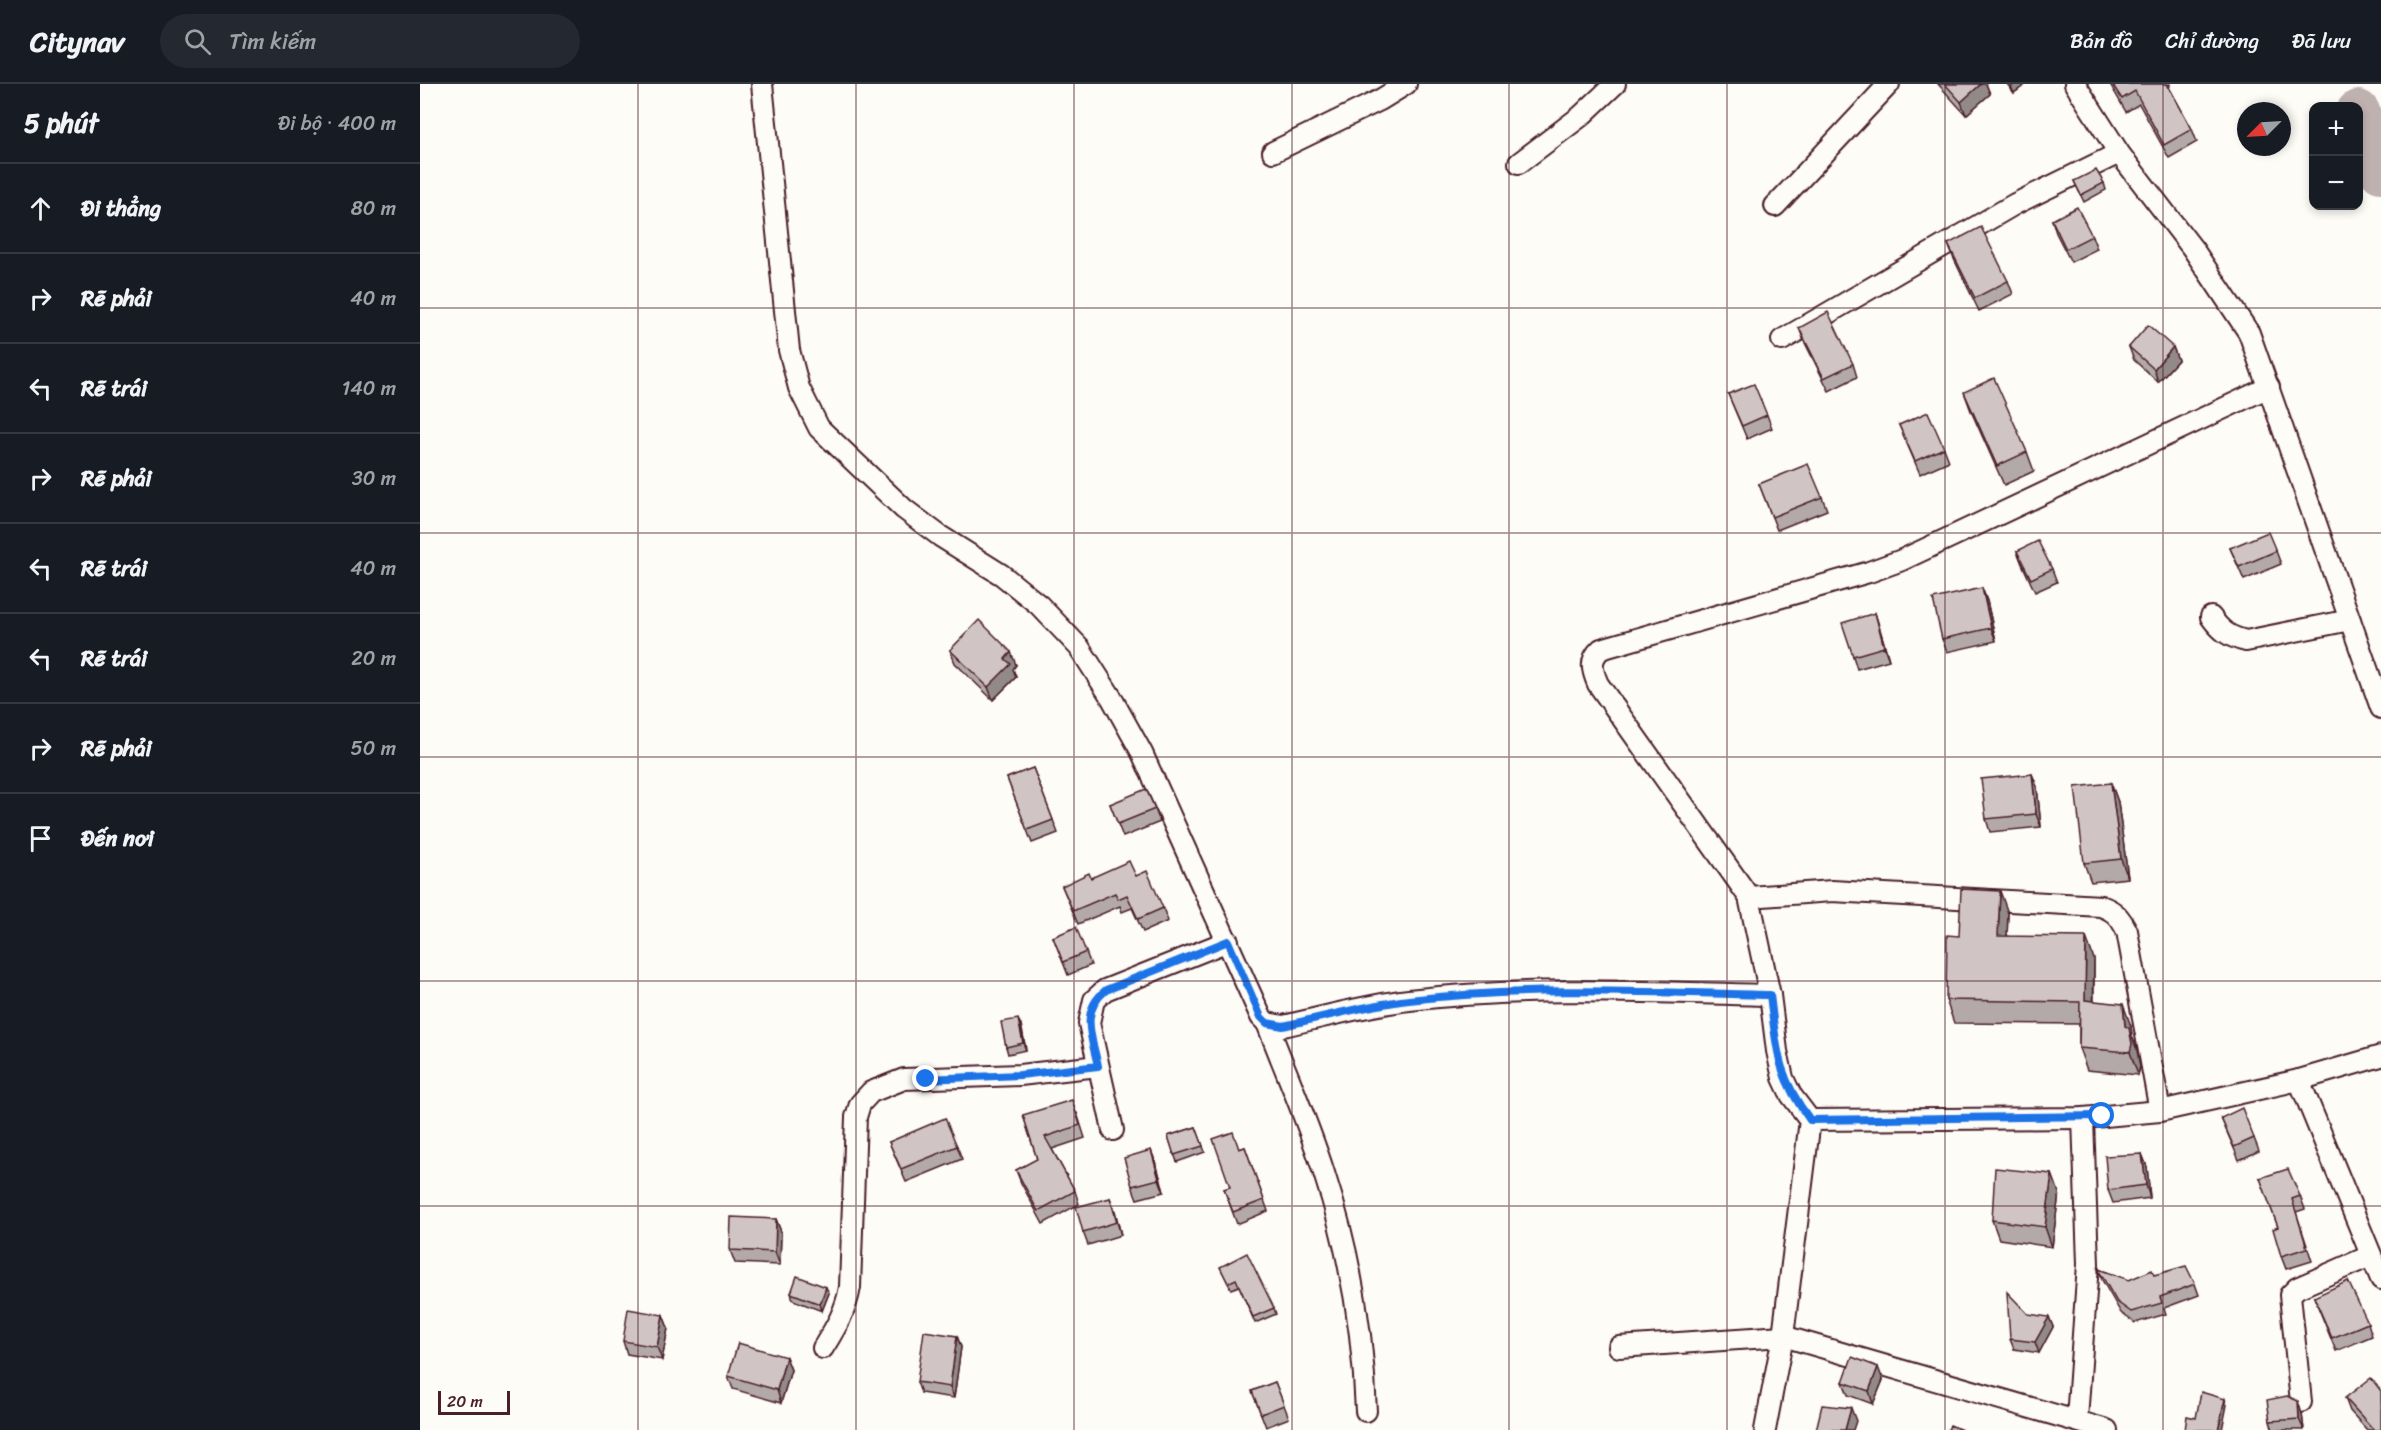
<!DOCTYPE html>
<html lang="vi">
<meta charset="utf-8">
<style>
:root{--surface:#171b24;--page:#242831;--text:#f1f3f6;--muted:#9ea1a6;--line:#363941}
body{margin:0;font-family:Sriracha,sans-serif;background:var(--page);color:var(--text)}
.controls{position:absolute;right:18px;top:18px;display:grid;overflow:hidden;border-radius:12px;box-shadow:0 3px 9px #0003}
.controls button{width:54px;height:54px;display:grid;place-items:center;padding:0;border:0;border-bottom:2px solid var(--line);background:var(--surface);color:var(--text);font:30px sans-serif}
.compass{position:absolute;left:1817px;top:18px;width:54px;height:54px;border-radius:50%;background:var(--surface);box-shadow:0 3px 9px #0003;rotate:246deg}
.scale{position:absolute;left:18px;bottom:15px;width:72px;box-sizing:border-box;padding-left:6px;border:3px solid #4a1f2b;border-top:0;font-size:16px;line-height:21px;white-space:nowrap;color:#4a1f2b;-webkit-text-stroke:4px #fdfcf7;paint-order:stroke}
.stop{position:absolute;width:18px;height:18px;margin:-14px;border:4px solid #1a73e8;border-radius:50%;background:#fff}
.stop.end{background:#1a73e8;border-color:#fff;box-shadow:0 2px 6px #0008}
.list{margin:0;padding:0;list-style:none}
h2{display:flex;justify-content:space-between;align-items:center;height:78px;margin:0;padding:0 24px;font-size:26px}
h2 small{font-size:20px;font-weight:400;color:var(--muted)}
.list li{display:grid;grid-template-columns:39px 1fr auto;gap:18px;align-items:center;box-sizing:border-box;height:90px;padding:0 24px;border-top:2px solid var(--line)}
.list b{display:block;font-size:22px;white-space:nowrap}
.list em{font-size:20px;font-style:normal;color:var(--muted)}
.icon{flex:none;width:33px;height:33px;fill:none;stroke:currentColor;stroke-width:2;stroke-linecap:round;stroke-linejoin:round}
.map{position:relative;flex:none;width:1961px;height:1346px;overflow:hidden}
header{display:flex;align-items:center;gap:36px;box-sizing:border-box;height:84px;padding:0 30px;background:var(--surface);border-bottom:2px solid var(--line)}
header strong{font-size:28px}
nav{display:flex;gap:33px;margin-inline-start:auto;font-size:21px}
.search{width:420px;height:54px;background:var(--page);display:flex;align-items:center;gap:15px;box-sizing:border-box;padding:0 21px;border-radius:33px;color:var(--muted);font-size:22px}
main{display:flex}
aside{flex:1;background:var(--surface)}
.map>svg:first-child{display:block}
</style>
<header>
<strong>Citynav</strong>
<div class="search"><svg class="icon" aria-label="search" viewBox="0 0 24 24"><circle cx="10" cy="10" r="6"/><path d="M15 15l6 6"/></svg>Tìm kiếm</div>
<nav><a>Bản đồ</a><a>Chỉ đường</a><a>Đã lưu</a></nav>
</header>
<main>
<aside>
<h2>5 phút<small>Đi bộ · 400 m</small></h2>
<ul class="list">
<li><svg class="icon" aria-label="ahead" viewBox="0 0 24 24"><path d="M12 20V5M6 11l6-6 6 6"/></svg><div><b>Đi thẳng</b></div><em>80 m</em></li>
<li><svg class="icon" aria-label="right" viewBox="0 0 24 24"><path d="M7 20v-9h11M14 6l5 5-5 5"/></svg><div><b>Rẽ phải</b></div><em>40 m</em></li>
<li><svg class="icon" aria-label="left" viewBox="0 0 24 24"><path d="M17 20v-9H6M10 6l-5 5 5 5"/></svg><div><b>Rẽ trái</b></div><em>140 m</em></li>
<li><svg class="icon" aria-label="right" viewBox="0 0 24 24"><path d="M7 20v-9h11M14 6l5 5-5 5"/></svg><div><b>Rẽ phải</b></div><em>30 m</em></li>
<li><svg class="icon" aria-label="left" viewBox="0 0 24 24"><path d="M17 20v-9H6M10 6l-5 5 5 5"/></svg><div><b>Rẽ trái</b></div><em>40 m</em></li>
<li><svg class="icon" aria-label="left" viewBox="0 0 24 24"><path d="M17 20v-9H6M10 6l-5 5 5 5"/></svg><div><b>Rẽ trái</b></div><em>20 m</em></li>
<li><svg class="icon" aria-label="right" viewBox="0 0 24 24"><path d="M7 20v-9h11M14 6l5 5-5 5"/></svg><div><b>Rẽ phải</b></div><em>50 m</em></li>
<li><svg class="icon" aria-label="arrive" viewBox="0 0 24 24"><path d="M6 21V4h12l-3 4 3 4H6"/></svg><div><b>Đến nơi</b></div></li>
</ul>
</aside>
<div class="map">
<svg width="1961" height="1346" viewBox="0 0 1961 1346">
<rect width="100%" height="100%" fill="#fdfcf7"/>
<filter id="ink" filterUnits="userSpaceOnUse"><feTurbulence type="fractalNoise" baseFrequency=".0167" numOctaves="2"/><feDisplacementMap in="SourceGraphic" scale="12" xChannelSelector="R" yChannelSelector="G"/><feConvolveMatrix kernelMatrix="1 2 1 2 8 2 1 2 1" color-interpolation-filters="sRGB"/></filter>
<g filter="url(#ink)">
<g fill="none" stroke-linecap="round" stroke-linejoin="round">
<!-- river -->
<path stroke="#c0b1b1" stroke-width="44" d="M1938 28 1961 87"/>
<!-- street casing -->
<g stroke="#4a1f2b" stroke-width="24">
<g id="street">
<path d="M342 0 369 266 379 304 399 344 484 425 520 452 582 491 619 521 659 563 691 613 722 669 841 933 847 939 863 942C904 933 947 921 989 916 1109 902 1230 908 1350 911"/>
<path d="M1655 0 1699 69 1773 165 1829 249 1961 624"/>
<path d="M853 68 960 16 986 0"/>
<path d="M1099 79 1161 32 1195 0"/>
<path d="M1355 122 1469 0"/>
<path d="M1362 256 1595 120 1699 69"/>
<path d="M1791 533C1801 547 1809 553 1826 557L1930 536"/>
<path d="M1329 813 1412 807 1681 822C1695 827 1700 833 1707 847L1740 1027"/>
<path d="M847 939C866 989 888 1038 904 1089 929 1165 943 1246 946 1327"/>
<path d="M1879 996 1961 1195"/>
<path d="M1390 1036 1371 1011 1363 994 1357 967 1350 911 1329 813 1178 600C1172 586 1169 576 1181 565L1449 488 1482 476 1849 303"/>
<path d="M693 1046 669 939 674 916 685 906 808 857"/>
<path d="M1199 1263 1363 1252 1687 1346"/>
<path d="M403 1264C416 1243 426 1227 430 1203L436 1033 440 1020 451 1008 484 995 600 991 678 982"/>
<path d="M1881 1318 1870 1211 1877 1204 1950 1172"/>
<path d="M1657 1335 1668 1180 1663 1034"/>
<path d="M1345 1346 1363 1252 1390 1036 1663 1034 1740 1027 1879 996 1961 972"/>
</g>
</g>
<!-- street -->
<use href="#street" stroke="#fdfcf7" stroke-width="20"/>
</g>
<!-- wall -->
<g fill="#b3a9a9" stroke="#4a1f2b" stroke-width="1.5">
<path d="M1518 0H1566L1570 10 1546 31Z"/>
<path d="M1587 0H1606L1594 9Z"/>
<path d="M1690 0H1750V2L1749 3 1772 45 1777 58 1749 74 1719 20 1706 28Z"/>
<path d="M1654 97 1684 99 1686 106 1664 118Z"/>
<path d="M1632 136 1672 152 1677 165 1651 178 1636 149Z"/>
<path d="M1528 160 1588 197 1593 210 1559 227 1533 173Z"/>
<path d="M1379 244 1433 280 1437 293 1409 307 1384 257Z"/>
<path d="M1709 263H1753L1758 276 1738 298 1714 276Z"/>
<path d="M1544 308 1607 368 1614 387 1584 401 1551 327Z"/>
<path d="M1308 310 1347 331 1352 344 1327 355Z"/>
<path d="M1479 341 1524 364 1529 377 1500 390Z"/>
<path d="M1339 400 1402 413 1407 426 1357 446Z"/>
<path d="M1810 464 1856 467 1861 480 1824 496Z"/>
<path d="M1597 467 1632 485 1637 498 1615 508 1602 480Z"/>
<path d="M1562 504 1567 517 1576 557 1527 568 1522 555Z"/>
<path d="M1455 529 1469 576 1437 585 1433 572Z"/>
<path d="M530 566 596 581 593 585 596 593 573 616 535 579Z"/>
<path d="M613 684 638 749 612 759 587 694Z"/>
<path d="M1612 690 1617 703 1621 743 1570 748 1566 735Z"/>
<path d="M1691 699 1698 718 1708 794 1671 798 1664 779Z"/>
<path d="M690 720 735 725 740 738 703 753Z"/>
<path d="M716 792 743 824 748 837 723 848 712 824 702 828 700 822 658 840 642 802 671 794Z"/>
<path d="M1588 829 1587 852 1674 875V917L1711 942 1712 952 1717 966 1720 983 1718 991 1667 986 1659 964V940L1534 939 1526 916 1539 852Z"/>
<path d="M633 853 666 868 671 881 648 891Z"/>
<path d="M601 941 606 966 588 970 586 963Z"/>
<path d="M657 1029 665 1054 632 1065 655 1107 659 1120 623 1140 601 1099 596 1086 617 1075 603 1031Z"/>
<path d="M1801 1034 1834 1054 1839 1067 1819 1076Z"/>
<path d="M776 1043 785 1068 757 1078 748 1052Z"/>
<path d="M469 1058 537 1062 542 1075 486 1098Z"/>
<path d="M825 1063 848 1127 817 1140 804 1105 810 1103 819 1065Z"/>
<path d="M1722 1070 1727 1083 1730 1114 1693 1119 1688 1106Z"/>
<path d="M736 1079 744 1108 717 1115 712 1102Z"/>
<path d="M1632 1090 1639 1109 1632 1163 1579 1155 1572 1136Z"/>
<path d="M1840 1094 1880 1112 1885 1125 1876 1128 1892 1177 1866 1185 1861 1172 1858 1143Z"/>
<path d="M690 1114 695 1127 701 1151 668 1161 663 1148Z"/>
<path d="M356 1135 361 1148 360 1181 315 1179 310 1166Z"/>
<path d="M800 1183 854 1224 856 1230 835 1239 819 1202 811 1205Z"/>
<path d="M1678 1185 1709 1196 1734 1191 1775 1200 1779 1211 1744 1224 1746 1230 1715 1239 1701 1229 1682 1196Z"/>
<path d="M371 1209H409L402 1227 373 1216Z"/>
<path d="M1894 1213 1948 1239 1952 1252 1916 1267Z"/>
<path d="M243 1231 248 1244 242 1276 207 1270 203 1257Z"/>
<path d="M1629 1233 1633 1243 1619 1269 1594 1265 1590 1255Z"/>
<path d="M537 1252 541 1263 534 1314 501 1309 497 1298Z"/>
<path d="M366 1273 371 1286 361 1319 313 1305 308 1292Z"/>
<path d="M1463 1296 1453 1320 1428 1311 1423 1298Z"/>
<path d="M855 1298 869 1334 846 1343 832 1307Z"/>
<path d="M1925 1314 1961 1346H1947L1930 1327Z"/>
<path d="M1882 1330 1884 1346H1853L1850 1337Z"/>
</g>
<!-- shaded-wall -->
<g fill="#928a89" stroke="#4a1f2b" stroke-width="1.5">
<path d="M1561 0H1566L1570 10 1546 31 1541 18Z"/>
<path d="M1595 0H1606L1594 9 1591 3Z"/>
<path d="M1753 263 1758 276 1738 298 1734 285Z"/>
<path d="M1562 504 1567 517 1576 557 1571 544Z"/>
<path d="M1455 529 1459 542 1469 576 1464 563Z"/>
<path d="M591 568 596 581 593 585 596 593 573 616 568 603 585 575Z"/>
<path d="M1612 690 1617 703 1621 743 1616 730Z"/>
<path d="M1691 699 1698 718 1708 794 1701 775Z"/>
<path d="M1580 807 1588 829 1586 874 1578 852Z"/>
<path d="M1666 853 1674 875 1673 938 1665 916Z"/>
<path d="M1703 920 1711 942 1712 952 1717 966 1720 983 1718 991 1710 968 1705 942Z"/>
<path d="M598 935 601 941 606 966 603 959Z"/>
<path d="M731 1066 736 1079 744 1108 739 1095Z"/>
<path d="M1722 1070 1727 1083 1730 1114 1726 1101Z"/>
<path d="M1632 1090 1639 1109 1632 1163 1625 1143Z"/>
<path d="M690 1114 695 1127 701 1151 697 1138Z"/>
<path d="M356 1135 361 1148 360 1181 355 1168Z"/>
<path d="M406 1203 409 1209 402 1227 400 1220Z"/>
<path d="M243 1231 248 1244 242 1276 237 1263Z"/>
<path d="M1629 1233 1633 1243 1619 1269 1615 1258Z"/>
<path d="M537 1252 541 1263 534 1314 530 1303Z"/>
<path d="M366 1273 371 1286 361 1319 357 1306Z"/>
<path d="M1458 1283 1463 1296 1453 1320 1449 1307Z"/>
<path d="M1805 1315 1807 1321 1802 1346H1798Z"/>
<path d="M1878 1317 1882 1330 1884 1346 1879 1335Z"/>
<path d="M1431 1324 1436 1337 1433 1346H1425Z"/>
</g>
<!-- building -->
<g fill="#d0c5c4" stroke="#4a1f2b" stroke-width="1.5">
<path d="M1525 0H1561L1541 18Z"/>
<path d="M1692 0H1747L1772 45 1744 61 1715 7 1702 15Z"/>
<path d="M1676 86 1684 99 1661 111 1654 97Z"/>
<path d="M1657 123 1672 152 1646 165 1632 136Z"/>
<path d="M1561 143 1588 197 1555 214 1528 160Z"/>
<path d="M1408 228 1433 280 1404 294 1379 244Z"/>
<path d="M1728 241 1753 263 1734 285 1709 263Z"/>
<path d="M1574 294 1607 368 1577 382 1544 308Z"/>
<path d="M1334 300 1347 331 1322 342 1308 310Z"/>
<path d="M1508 328 1524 364 1495 377 1479 341Z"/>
<path d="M1388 380 1402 413 1352 433 1339 400Z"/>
<path d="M1848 448 1856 467 1819 483 1810 464Z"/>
<path d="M1618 457 1632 485 1611 495 1597 467Z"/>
<path d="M1562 504 1571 544 1522 555 1513 515Z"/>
<path d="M1455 529 1464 563 1433 572 1422 539Z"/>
<path d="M559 536 591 568 585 575 591 580 568 603 530 566Z"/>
<path d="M613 684 633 736 607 746 587 694Z"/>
<path d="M1612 690 1616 730 1566 735 1561 695Z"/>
<path d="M1691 699 1701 775 1664 779 1655 703Z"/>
<path d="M726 705 735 725 698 740 690 720Z"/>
<path d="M709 777 716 792 727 787 743 824 718 835 707 811 698 815 695 809 653 827 642 802 669 789 671 794Z"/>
<path d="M1541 805 1580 807 1578 852 1666 853 1665 916 1703 920 1705 942 1709 944 1712 960 1710 968 1659 964 1660 918 1526 916 1527 851 1539 852Z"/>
<path d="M656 843 666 868 643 878 633 853Z"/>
<path d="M598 935 603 959 586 963 581 938Z"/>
<path d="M652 1016 660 1041 625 1053 655 1107 618 1127 596 1086 617 1075 603 1031Z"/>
<path d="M1822 1024 1834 1054 1814 1063 1801 1034Z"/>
<path d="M525 1034 537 1062 481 1085 469 1058Z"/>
<path d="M776 1043 783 1062 754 1071 748 1052Z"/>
<path d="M813 1048 819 1065 825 1063 844 1116 813 1128 804 1105 810 1103 793 1055Z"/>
<path d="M731 1066 739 1095 712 1102 704 1074Z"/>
<path d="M1722 1070 1726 1101 1688 1106 1685 1072Z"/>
<path d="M1575 1084 1632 1090 1625 1143 1572 1136Z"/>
<path d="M1868 1085 1880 1112 1872 1115 1887 1164 1861 1172 1853 1145 1858 1143 1840 1094Z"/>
<path d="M690 1114 697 1138 663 1148 656 1123Z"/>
<path d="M311 1133 356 1135 355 1168 310 1166Z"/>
<path d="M827 1169 854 1224 833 1233 816 1195 808 1199 800 1183Z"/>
<path d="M1766 1182 1775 1200 1740 1213 1742 1219 1711 1228 1697 1218 1678 1185 1709 1196 1732 1186 1734 1191Z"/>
<path d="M377 1192 406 1203 400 1220 371 1209Z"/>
<path d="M1928 1197 1948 1239 1912 1254 1894 1213Z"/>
<path d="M1587 1208 1608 1230 1629 1233 1615 1258 1590 1255Z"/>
<path d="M208 1225 243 1231 237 1263 203 1257Z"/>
<path d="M504 1247 537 1252 530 1303 497 1298Z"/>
<path d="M318 1259 366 1273 357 1306 308 1292Z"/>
<path d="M1432 1273 1458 1283 1449 1307 1423 1298Z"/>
<path d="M1951 1294 1961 1307V1346H1954L1925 1314Z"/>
<path d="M855 1298 864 1321 841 1330 832 1307Z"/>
<path d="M1781 1308 1805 1315 1798 1346H1765L1767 1332 1776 1334Z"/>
<path d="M1867 1312 1878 1317 1879 1335 1850 1337 1847 1316Z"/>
<path d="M1402 1321 1431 1324 1425 1346H1396Z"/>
<path d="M1530 1341 1542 1346H1528Z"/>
</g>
</g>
<g fill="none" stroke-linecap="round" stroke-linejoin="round" filter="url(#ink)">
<!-- route -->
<path stroke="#1a73e8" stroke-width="8" d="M506 995 600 991 678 982C672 953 659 928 686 906L808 857 841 933 847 939 863 942C904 933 947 921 989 916 1108 902 1230 908 1350 911 1357 965 1356 990 1390 1036L1682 1032"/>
</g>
<!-- grid -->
<path fill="none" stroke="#4a1f2b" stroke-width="1.5" stroke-opacity="0.55" d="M218 0V1346M436 0V1346M654 0V1346M872 0V1346M1089 0V1346M1307 0V1346M1525 0V1346M1743 0V1346M0 224H1961M0 449H1961M0 673H1961M0 897H1961M0 1122H1961"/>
</svg>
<div class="controls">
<button>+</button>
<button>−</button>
</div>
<svg class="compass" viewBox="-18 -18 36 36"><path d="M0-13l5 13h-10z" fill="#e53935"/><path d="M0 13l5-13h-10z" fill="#9ea1a6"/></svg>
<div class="scale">20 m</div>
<div class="stop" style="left:1682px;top:1032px"></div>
<div class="stop end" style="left:506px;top:995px"></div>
</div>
</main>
